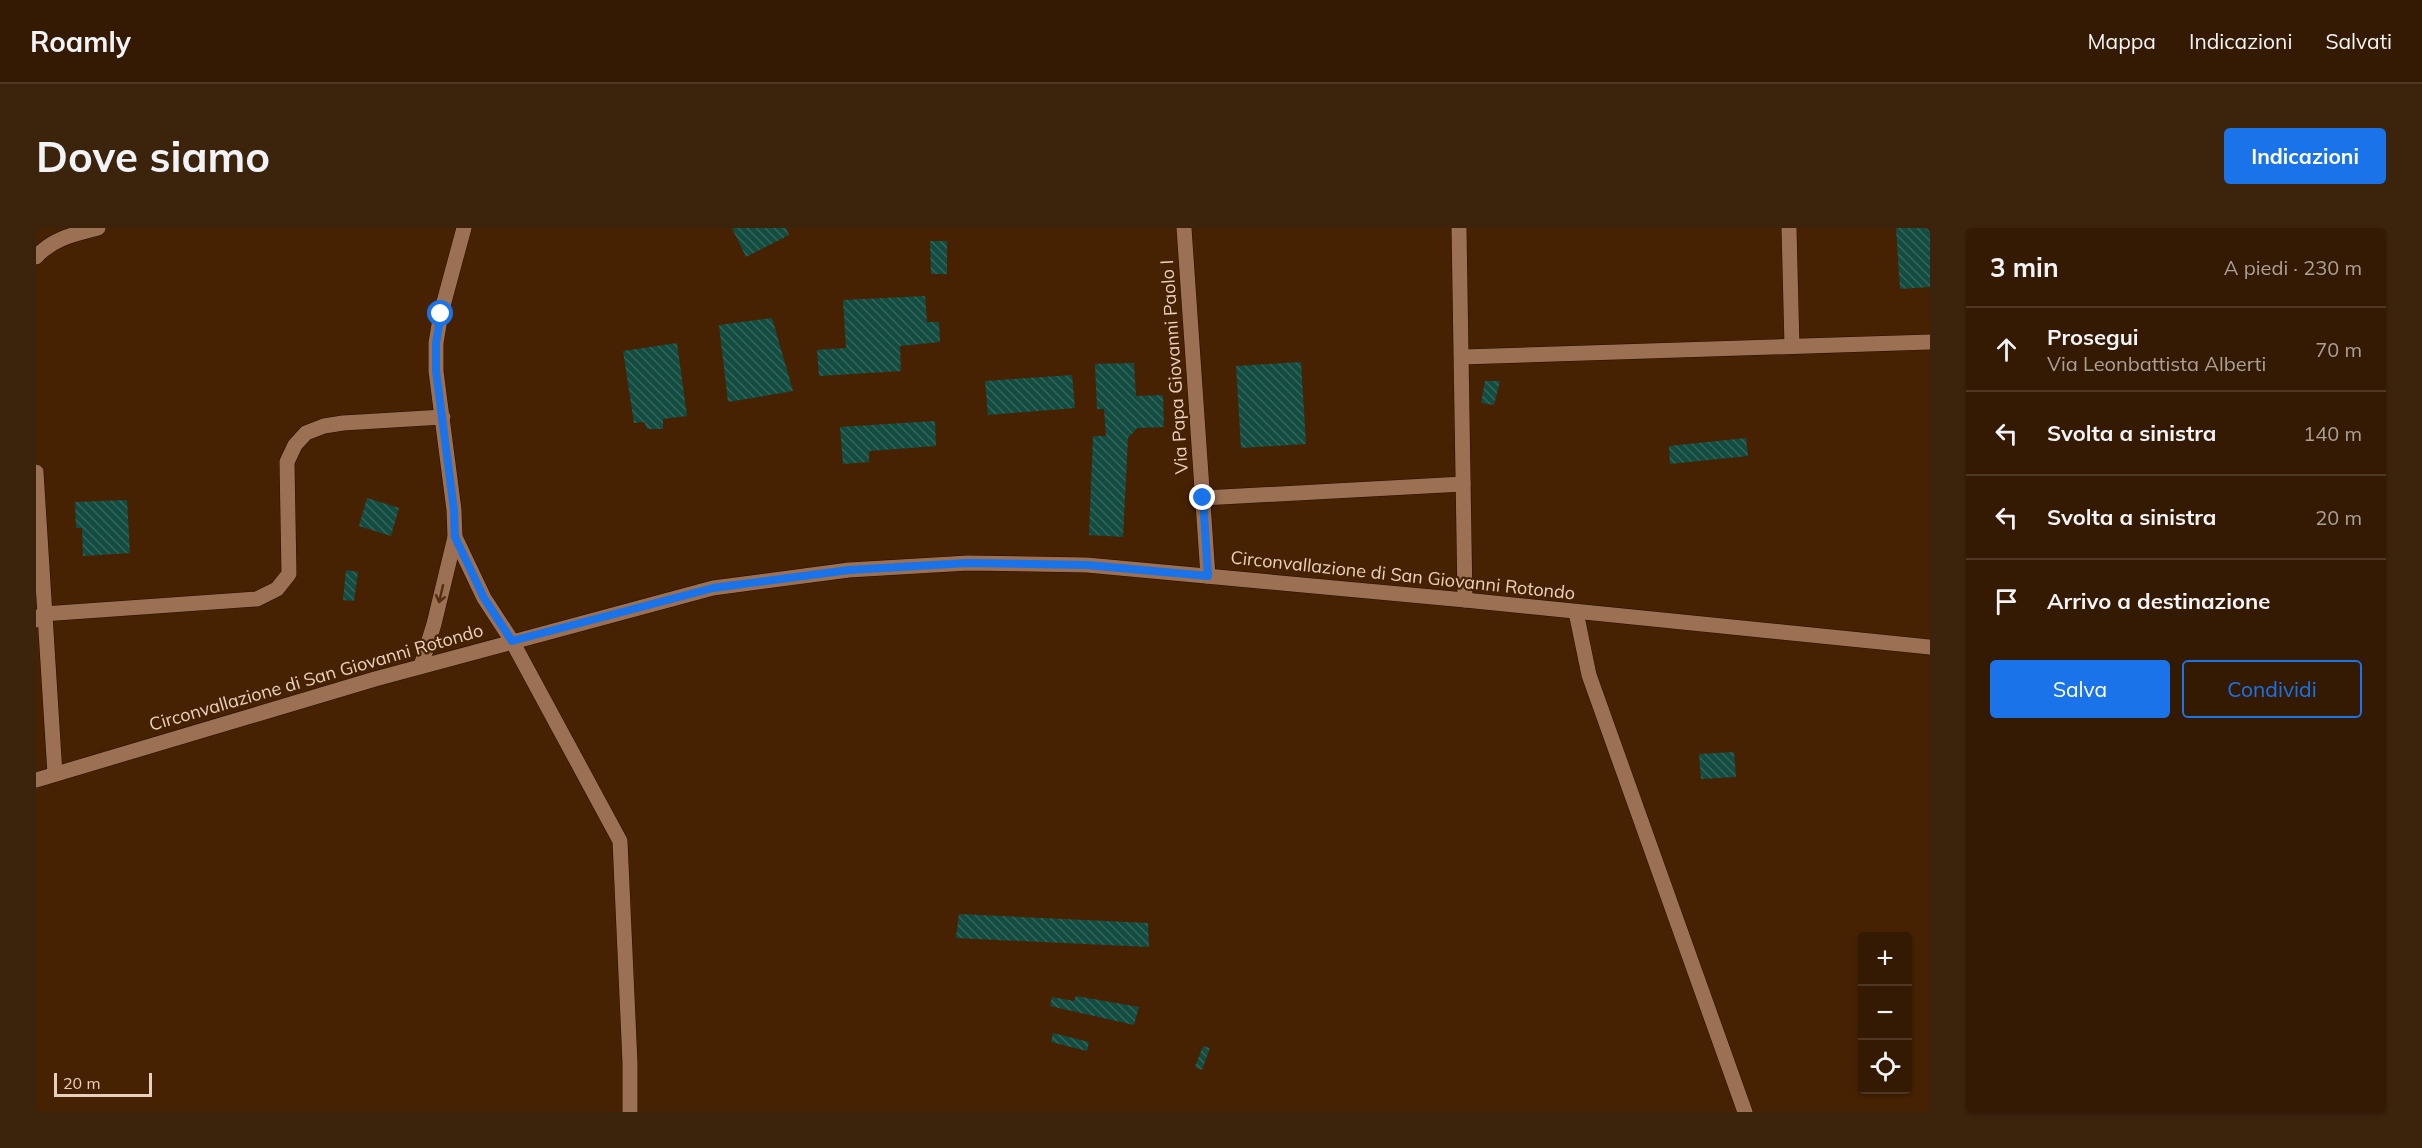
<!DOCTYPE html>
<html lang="it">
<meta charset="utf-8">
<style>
:root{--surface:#341a02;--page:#3c230c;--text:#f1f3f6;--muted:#a9a199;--line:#4e3824;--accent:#1a73e8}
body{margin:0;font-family:Mulish,sans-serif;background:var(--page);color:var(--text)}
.controls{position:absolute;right:18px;bottom:18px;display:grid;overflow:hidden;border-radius:6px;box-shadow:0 2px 4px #0004}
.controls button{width:54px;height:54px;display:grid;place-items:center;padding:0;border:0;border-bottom:2px solid var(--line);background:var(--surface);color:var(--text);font:30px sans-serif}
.scale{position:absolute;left:18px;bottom:15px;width:98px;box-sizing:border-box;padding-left:6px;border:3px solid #e8d0c1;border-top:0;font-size:16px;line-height:21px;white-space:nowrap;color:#e8d0c1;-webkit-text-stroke:4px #462203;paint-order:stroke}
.stop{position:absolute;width:18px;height:18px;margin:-14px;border:4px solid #1a73e8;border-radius:50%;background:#fff}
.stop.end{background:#1a73e8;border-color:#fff;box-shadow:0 2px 6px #0008}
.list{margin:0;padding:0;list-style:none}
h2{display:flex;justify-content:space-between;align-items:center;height:78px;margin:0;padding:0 24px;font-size:26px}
h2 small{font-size:20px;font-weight:400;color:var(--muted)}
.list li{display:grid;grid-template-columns:39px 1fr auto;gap:18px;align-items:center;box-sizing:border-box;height:84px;padding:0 24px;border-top:2px solid var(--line)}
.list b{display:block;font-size:22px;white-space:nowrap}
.list p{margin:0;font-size:20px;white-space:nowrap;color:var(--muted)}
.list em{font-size:20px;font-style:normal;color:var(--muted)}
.actions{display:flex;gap:12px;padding:18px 24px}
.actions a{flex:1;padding:14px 0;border:2px solid var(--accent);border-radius:6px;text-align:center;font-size:21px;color:var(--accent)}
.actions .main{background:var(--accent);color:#fff}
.icon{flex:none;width:33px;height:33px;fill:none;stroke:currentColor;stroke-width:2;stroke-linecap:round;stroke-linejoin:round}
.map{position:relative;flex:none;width:1894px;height:884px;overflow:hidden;border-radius:6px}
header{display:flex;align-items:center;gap:36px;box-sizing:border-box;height:84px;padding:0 30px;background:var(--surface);border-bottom:2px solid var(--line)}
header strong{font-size:28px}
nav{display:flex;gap:33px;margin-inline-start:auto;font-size:21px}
.intro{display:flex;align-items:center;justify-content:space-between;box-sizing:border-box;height:144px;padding:0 36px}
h1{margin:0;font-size:42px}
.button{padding:15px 27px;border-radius:6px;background:var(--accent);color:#fff;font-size:21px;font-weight:700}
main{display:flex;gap:36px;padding:0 36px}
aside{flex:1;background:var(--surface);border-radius:6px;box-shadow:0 2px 4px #0004}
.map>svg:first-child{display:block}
</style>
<header>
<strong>Roamly</strong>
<nav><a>Mappa</a><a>Indicazioni</a><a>Salvati</a></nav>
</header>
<div class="intro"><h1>Dove siamo</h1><a class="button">Indicazioni</a></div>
<main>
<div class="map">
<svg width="1894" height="884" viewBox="0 0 1894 884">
<defs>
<pattern id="building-back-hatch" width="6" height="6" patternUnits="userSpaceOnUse" patternTransform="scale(1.5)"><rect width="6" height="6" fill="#134c40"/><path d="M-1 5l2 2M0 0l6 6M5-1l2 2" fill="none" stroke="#35655a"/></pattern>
</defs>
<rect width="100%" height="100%" fill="#462203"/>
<!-- building -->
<g fill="url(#building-back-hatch)">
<path d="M696 0H750L753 7 710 29Z"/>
<path d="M1860 0H1894V59L1864 61Z"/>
<path d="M894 13H911V46H895Z"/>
<path d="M889 68 891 94H903L904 114 864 118 865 143 783 148 781 122 810 120 807 72Z"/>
<path d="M736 90 757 163 692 174 683 97Z"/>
<path d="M641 115 651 188 627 191V201H611L608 194 598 195 587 123Z"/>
<path d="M1265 134 1270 216 1205 220 1200 138Z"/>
<path d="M1098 135 1100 168 1127 167 1128 199 1101 200 1092 210 1087 309 1053 307 1057 208H1070L1068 181H1061L1059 136Z"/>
<path d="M1036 147 1039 180 952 187 949 153Z"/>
<path d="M1449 153H1464L1458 177 1445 175Z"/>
<path d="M899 193 900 218 833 223V234L807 236 804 199Z"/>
<path d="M1710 210 1712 228 1634 236 1633 218Z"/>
<path d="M331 270 363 280 355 308 323 298Z"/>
<path d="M91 272 94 325 47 328 46 300H40L39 274Z"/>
<path d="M310 342 322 344 318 373 307 372Z"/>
<path d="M1698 524 1700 549 1665 551 1663 526Z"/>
<path d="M923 686 1112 695 1113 719 920 710Z"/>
<path d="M1040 768 1103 779 1098 797 1014 778 1016 769 1038 773Z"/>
<path d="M1017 805 1053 814 1051 823 1015 814Z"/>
<path d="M1167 818 1174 820 1166 842 1159 839Z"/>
</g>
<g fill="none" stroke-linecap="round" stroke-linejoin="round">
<!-- lane casing -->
<g stroke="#270c00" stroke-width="16">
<path id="lane" d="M1540 384 1553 447 1709 884"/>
</g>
<!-- street casing -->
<g stroke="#270c00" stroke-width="16">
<g id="street">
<path d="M428 0 405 85 400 115V143L418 282 419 309 448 370 476 413 584 613 594 835V884"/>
<path d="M1148 0 1172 348"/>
<path d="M1423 0 1429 372"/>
<path d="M1753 0 1756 118"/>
<path d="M0 29C17 10 39 6 62 0"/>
<path d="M1426 129 1894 114"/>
<path d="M0 244 19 546"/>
<path d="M1167 270 1427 256"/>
<path d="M0 392 7 386 221 371 241 361 253 346 251 234 259 217 270 205 288 198 307 195 407 189"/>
<path d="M385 438 398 396 419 309"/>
</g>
</g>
<!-- secondary casing -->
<g stroke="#270c00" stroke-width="16">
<path id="secondary" d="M0 552 339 451 677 360 813 342 932 335 1051 337 1429 372 1894 419"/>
</g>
<!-- lane -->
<use href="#lane" stroke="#9b7053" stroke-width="15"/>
<!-- street -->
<use href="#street" stroke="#9b7053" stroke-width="15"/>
<!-- secondary -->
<use href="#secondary" stroke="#9b7053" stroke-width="15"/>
</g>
<!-- one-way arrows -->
<defs><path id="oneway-shaft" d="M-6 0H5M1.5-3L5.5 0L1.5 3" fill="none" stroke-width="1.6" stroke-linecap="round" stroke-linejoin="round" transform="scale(1.5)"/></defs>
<use stroke="#532e0f" href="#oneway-shaft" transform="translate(405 366) rotate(103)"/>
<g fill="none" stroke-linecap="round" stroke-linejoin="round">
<!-- route -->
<path stroke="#1a73e8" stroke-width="8" d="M405 86 400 115V143L418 282 419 309 448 370 476 413 677 360 813 342 932 335 1051 337 1172 348 1167 270"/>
</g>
<g text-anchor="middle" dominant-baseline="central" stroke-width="4.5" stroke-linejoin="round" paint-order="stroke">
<!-- street labels -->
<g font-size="18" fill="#e8d0c1" stroke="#462203">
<text transform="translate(1138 139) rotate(-94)">Via Papa Giovanni Paolo I</text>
<text transform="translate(1367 347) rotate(6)">Circonvallazione di San Giovanni Rotondo</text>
<text transform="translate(280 449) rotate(-16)">Circonvallazione di San Giovanni Rotondo</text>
</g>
</g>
</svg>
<div class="controls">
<button>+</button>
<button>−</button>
<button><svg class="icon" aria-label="locate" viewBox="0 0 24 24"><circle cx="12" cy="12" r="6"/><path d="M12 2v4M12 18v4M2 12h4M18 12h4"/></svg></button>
</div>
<div class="scale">20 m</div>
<div class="stop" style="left:405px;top:86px"></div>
<div class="stop end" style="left:1167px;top:270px"></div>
</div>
<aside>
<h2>3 min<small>A piedi · 230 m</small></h2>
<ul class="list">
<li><svg class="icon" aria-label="ahead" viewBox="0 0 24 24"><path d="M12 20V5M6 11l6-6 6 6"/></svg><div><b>Prosegui</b><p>Via Leonbattista Alberti</p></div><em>70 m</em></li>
<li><svg class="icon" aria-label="left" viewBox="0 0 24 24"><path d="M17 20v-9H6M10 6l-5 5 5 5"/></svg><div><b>Svolta a sinistra</b></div><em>140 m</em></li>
<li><svg class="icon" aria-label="left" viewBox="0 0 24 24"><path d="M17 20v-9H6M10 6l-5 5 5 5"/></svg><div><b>Svolta a sinistra</b></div><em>20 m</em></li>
<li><svg class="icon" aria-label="arrive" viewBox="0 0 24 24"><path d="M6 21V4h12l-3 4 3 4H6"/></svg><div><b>Arrivo a destinazione</b></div></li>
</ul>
<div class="actions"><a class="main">Salva</a><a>Condividi</a></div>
</aside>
</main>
